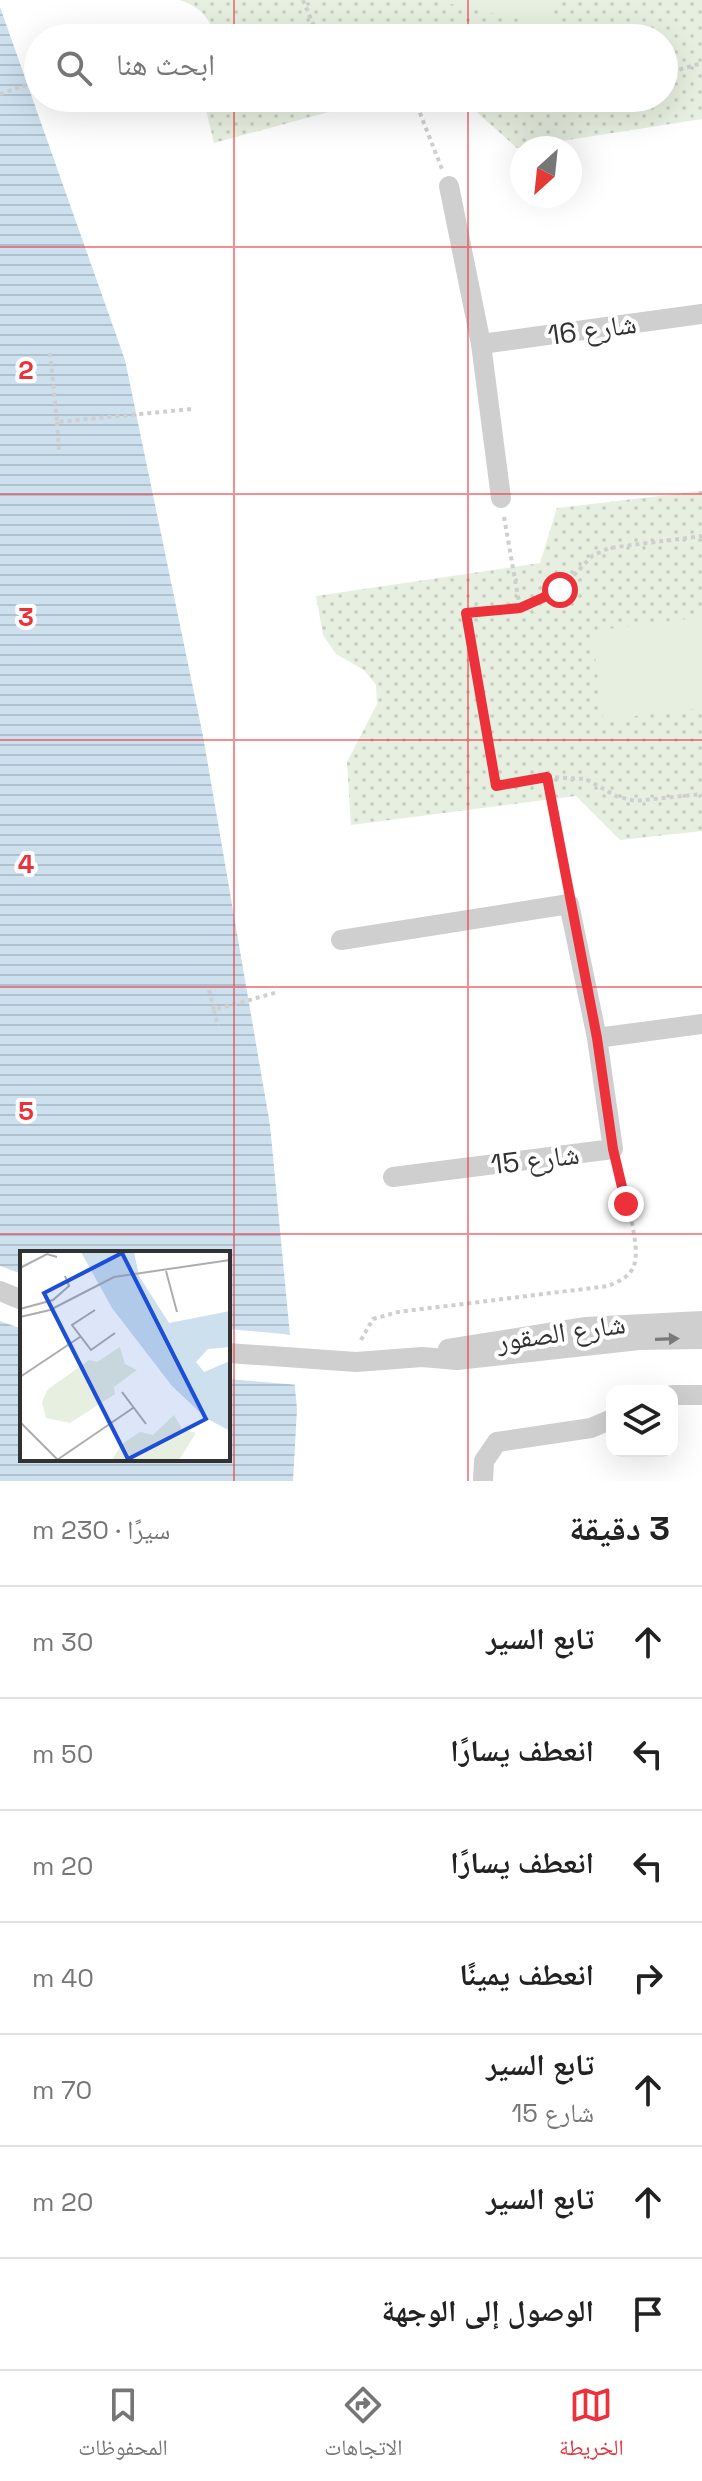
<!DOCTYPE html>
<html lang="ar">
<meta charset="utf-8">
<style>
:root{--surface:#fff;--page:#f2f2f2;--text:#222;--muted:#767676;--line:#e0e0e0;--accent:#ec313b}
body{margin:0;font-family:"Space Grotesk","Noto Naskh Arabic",sans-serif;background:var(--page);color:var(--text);direction:rtl}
.controls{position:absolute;right:24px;bottom:24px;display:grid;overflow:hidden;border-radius:16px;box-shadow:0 8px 32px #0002}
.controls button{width:72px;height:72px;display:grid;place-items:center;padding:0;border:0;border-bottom:2px solid var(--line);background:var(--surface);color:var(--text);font:40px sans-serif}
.compass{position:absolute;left:510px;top:136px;width:72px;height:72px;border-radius:50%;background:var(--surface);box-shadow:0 8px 32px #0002;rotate:207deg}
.stop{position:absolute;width:24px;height:24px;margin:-18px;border:6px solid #ec313b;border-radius:50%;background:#fff}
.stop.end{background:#ec313b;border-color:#fff;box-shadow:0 2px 8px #0008}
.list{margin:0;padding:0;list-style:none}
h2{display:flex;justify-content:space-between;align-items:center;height:104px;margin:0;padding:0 32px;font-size:34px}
h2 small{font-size:26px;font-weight:400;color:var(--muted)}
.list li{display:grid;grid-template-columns:52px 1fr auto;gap:24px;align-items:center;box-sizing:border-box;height:112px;padding:0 32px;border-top:2px solid var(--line)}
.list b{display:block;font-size:30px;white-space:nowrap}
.list p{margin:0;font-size:26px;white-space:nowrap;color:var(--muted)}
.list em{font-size:26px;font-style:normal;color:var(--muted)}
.icon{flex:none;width:44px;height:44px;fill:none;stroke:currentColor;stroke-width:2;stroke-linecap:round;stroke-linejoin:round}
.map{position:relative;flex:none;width:702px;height:1481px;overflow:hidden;direction:ltr}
.search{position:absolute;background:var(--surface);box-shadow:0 8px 32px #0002;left:24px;right:24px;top:24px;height:88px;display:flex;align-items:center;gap:20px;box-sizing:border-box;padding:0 28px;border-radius:44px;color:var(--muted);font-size:30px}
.sheet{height:888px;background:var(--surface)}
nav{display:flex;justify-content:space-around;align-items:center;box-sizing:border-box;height:112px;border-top:2px solid var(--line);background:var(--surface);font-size:22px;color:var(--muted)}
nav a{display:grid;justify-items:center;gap:4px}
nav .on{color:var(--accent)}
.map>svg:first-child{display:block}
</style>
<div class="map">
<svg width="702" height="1481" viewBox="0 0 702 1481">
<defs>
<pattern id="park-dots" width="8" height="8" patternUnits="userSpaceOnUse" patternTransform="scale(2)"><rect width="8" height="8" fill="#e7efe0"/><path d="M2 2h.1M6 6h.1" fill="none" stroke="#c7cdc1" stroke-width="1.8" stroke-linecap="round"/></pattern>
<pattern id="water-rules" width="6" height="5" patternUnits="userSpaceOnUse" patternTransform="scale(2)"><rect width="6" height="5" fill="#cce0ee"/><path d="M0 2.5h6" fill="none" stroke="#b0c1cd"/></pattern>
</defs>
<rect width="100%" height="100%" fill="#fff"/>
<!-- park -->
<g fill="url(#park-dots)">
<path d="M179 0H702V119L517 148 461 98H664V38H217C208 17 201 7 179 0Z"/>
<path d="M203 98H380L214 143Z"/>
<path d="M702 491V831L620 840 576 796 351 825 347 762 377 704 376 685 364 670 336 654 323 635 316 596 540 563 557 508Z"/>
</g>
<!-- garden -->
<g fill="#e7efe0">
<path d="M433 0H556L550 26Z"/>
<path d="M702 617V708L603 720 592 631Z"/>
</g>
<!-- water -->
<path fill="url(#water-rules)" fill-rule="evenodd" d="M0 7 125 360 203 736 270 1125 297 1409 293 1481H0ZM22 1253H228V1459H22Z"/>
<!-- pier -->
<g fill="#fff">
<path d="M0 1266 22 1274V1329L0 1321Z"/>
<path d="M228 1329 294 1335 299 1385 228 1379Z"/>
</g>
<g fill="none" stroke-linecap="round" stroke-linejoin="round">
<!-- path -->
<g stroke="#cfcfcf" stroke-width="4" stroke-dasharray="4 4" stroke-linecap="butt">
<path d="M303 0 319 38"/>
<path d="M664 74 702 63"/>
<path d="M0 94 38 81"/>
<path d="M414 98 442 169"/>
<path d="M50 353 57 422 192 409"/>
<path d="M57 422 59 450"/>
<path d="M504 517 520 608 466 613 496 786 547 777 566 886"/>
<path d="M520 608 560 590 592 556 609 548 702 536"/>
<path d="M547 777 586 779 616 796 635 801 702 794"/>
<path d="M209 990 214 1010 278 992"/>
<path d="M214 1010 218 1026"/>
<path d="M361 1340 373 1319 398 1312 608 1286C617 1282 628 1278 633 1268 643 1248 623 1191 618 1169"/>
</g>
<!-- minor -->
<g stroke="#cfcfcf" stroke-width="20">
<path d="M449 186 481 344 501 498"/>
<path d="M481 344 702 314"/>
<path d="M341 940 569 904 597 1038 613 1149 393 1177"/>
<path d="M597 1038 702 1024"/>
<path d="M0 1291 22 1300"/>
<path d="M448 1349 586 1327 702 1321"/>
<path d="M228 1353 356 1362 422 1357 457 1360 639 1340 702 1339"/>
<path d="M672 1395H702"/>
<path d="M483 1481 484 1461 497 1442 591 1428 612 1419"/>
</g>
</g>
<!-- one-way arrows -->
<defs><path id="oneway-solid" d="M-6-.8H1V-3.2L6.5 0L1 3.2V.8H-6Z" transform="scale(2)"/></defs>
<use fill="#797979" href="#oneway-solid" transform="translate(667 1339) rotate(-2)"/>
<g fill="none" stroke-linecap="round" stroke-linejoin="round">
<!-- route -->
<path stroke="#ec313b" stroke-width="10" d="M560 590 520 608 466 613 496 786 547 777 597 1038 613 1149 626 1204"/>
</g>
<!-- grid -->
<path fill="none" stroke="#ec313b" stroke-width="2" stroke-opacity="0.55" d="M234 0V38M468 0V38M234 98V1481M468 98V1481M0 247H702M0 494H702M0 740H702M0 987H702M0 1234H702"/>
<g text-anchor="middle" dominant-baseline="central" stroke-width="8" stroke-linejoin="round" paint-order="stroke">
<!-- street labels -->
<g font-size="28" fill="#323232" stroke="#fff">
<text transform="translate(592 329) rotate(-8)">شارع 16</text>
<text transform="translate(535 1159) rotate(-7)">شارع 15</text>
<text transform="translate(561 1332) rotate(-8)">شارع الصقور</text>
</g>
</g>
<!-- overview -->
<g transform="translate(20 1251)">
<rect width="210" height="210" fill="#fff"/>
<path d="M100 96 105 113 117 119 94 136 95 143 50 172 26 167 22 151 27 139 69 109 77 111ZM154 164 162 178 176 182 159 209H92L102 193 120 181 133 184Z" fill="#e7efe0"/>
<path d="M61 1H114L119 25 149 72 210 60V96L188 98 176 111 184 121 210 110V180L186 167 152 135 92 57Z" fill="#cce0ee"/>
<path fill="none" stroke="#adadad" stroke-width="2" d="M0 17 27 3 37 6M146 20 157 61M0 58 33 49 49 35 45 25M75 59 52 74 71 99 95 82M0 66 30 59 94 26 210 9M0 126 60 86M102 141 126 173M0 171 38 209M37 209 113 157"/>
<path fill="#1d4ed8" fill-opacity="0.15" stroke="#1d4ed8" stroke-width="4" d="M102 2 186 168 108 208 24 42Z"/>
<rect width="210" height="210" fill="none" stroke="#323232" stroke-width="4"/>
</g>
<g font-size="26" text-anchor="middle" font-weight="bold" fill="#ec313b" stroke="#fff" stroke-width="8" stroke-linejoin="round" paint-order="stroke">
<text x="26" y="379">2</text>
<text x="26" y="626">3</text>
<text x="26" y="873">4</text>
<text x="26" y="1120">5</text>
</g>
</svg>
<div class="controls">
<button><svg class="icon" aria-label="layers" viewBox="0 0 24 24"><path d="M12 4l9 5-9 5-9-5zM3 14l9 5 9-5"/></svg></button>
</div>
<svg class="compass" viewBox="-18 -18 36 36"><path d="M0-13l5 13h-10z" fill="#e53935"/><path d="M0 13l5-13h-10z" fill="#767676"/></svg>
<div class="stop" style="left:560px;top:590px"></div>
<div class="stop end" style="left:626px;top:1204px"></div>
<div class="search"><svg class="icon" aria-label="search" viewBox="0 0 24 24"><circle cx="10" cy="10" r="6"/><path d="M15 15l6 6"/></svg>ابحث هنا</div>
</div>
<section class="sheet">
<h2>3 دقيقة<small>سيرًا · 230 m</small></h2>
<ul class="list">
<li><svg class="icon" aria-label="ahead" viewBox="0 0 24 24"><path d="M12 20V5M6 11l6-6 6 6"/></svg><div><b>تابع السير</b></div><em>30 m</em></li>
<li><svg class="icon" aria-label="left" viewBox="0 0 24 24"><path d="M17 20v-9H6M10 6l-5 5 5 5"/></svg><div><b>انعطف يسارًا</b></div><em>50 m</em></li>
<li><svg class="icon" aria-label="left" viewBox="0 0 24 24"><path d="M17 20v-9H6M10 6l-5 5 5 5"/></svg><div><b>انعطف يسارًا</b></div><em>20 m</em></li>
<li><svg class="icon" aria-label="right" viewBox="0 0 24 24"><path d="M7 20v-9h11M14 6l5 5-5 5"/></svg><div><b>انعطف يمينًا</b></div><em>40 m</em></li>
<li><svg class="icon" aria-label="ahead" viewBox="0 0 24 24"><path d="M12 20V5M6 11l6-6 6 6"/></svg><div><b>تابع السير</b><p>شارع 15</p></div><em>70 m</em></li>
<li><svg class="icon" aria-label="ahead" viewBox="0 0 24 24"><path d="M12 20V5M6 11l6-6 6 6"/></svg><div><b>تابع السير</b></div><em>20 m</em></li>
<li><svg class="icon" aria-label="arrive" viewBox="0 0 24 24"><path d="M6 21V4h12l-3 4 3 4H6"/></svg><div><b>الوصول إلى الوجهة</b></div></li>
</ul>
</section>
<nav>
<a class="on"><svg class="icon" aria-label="map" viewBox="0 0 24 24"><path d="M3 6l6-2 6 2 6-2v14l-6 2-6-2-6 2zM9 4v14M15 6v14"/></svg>الخريطة</a>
<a><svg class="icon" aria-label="directions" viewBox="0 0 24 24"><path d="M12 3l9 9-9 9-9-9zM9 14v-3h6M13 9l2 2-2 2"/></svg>الاتجاهات</a>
<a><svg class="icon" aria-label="saved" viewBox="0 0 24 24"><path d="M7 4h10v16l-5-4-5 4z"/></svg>المحفوظات</a>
</nav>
